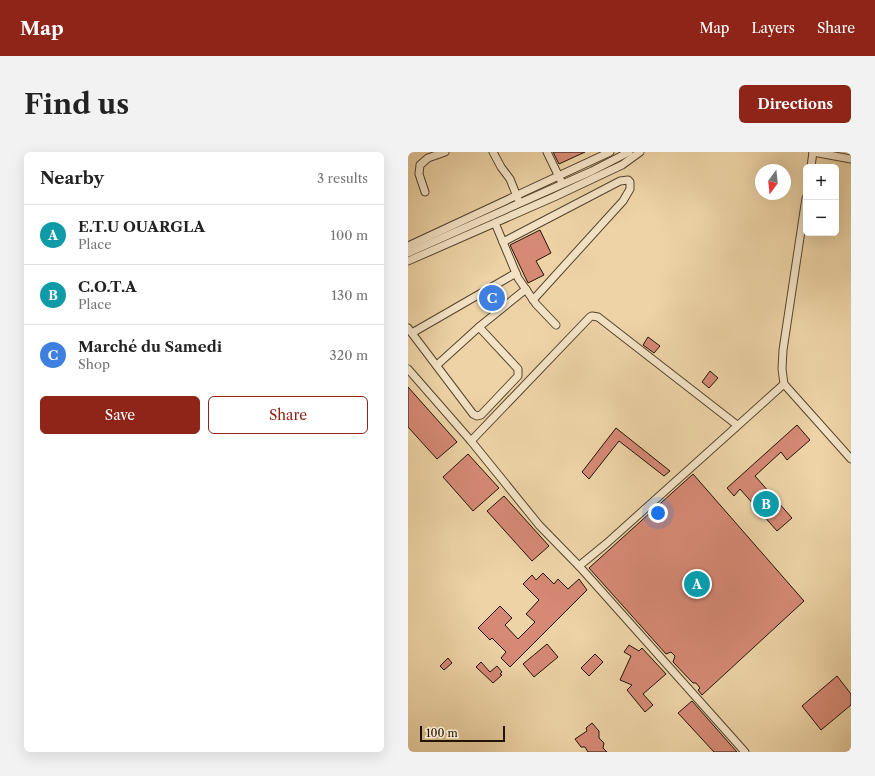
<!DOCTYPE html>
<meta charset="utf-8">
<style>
:root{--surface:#fff;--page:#f2f2f2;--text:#222;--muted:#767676;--line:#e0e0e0;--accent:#8f2418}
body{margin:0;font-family:"Libre Caslon Text",serif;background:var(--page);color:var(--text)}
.controls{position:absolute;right:12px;top:12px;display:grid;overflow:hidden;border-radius:6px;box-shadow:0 4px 16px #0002}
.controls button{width:36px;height:36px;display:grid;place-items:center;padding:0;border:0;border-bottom:1px solid var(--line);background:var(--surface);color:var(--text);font:20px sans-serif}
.compass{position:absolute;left:347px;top:12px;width:36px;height:36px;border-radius:50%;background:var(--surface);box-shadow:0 4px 16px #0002;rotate:195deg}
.scale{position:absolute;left:12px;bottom:10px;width:85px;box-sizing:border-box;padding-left:4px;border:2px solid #211406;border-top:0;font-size:11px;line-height:14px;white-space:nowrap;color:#211406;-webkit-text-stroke:3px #f3e2c5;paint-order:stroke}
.you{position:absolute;left:250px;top:361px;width:14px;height:14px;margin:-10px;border:3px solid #fff;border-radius:50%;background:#1a73e8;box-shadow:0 0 0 6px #1a73e833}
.badge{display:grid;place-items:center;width:26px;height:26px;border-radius:50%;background:var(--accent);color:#fff;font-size:13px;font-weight:700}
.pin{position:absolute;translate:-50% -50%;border:2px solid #fff;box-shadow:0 1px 4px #0006}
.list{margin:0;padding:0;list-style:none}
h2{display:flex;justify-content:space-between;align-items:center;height:52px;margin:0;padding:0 16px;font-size:17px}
h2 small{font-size:13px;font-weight:400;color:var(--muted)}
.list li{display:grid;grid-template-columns:26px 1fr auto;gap:12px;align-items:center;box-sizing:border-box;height:60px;padding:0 16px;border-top:1px solid var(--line)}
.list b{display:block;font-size:15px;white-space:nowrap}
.list p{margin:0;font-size:13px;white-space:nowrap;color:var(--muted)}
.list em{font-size:13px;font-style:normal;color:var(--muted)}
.actions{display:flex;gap:8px;padding:12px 16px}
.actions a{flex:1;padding:9px 0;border:1px solid var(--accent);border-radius:6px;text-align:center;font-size:14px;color:var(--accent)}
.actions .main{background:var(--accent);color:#fff}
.map{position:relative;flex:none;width:443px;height:600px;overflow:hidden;border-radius:6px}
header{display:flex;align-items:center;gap:24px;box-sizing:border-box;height:56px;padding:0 20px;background:var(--accent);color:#fff}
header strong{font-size:19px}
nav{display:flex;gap:22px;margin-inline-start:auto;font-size:14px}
.intro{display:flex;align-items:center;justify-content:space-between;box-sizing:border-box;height:96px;padding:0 24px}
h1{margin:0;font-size:28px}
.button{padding:10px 18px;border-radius:6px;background:var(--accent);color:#fff;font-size:14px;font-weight:700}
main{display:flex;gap:24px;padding:0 24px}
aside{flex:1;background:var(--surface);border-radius:6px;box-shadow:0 4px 16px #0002}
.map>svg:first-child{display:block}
</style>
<header>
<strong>Map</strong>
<nav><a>Map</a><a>Layers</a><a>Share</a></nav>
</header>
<div class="intro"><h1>Find us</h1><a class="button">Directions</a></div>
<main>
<aside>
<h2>Nearby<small>3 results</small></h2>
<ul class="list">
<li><span class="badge" style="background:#0f9aa8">A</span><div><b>E.T.U OUARGLA</b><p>Place</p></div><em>100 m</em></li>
<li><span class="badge" style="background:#0f9aa8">B</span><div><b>C.O.T.A</b><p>Place</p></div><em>130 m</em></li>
<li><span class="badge" style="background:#3f7fe0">C</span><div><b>Marché du Samedi</b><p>Shop</p></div><em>320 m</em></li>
</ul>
<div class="actions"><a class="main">Save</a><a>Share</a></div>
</aside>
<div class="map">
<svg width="443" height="600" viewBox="0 0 443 600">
<rect width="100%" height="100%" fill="#edd3a6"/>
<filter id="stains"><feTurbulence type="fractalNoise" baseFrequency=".005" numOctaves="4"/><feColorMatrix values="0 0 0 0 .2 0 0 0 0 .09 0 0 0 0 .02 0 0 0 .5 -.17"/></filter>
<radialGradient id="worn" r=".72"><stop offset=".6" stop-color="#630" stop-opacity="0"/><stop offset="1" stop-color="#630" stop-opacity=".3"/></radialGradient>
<!-- building -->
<g fill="#d68975" stroke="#211406">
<path d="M145 0H177L151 12Z"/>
<path d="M132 78 143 101 128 109 136 123 120 131 102 93Z"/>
<path d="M240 185 252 194 246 201 235 193Z"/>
<path d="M302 219 310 226 301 236 294 230Z"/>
<path d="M0 235 49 290 29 307 0 275Z"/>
<path d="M389 273 402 288 379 308 373 300 347 324 384 366 369 379 332 337 326 344 319 336Z"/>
<path d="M208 276 262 319 256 324 211 289 181 327 174 320Z"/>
<path d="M60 302 91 336 65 359 35 325Z"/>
<path d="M285 322 396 449 294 543 290 538 292 536 288 531H285L265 510 267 504 263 500 258 502 181 416Z"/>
<path d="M96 344 141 394 124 409 79 359Z"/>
<path d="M135 421 146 432 150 427 160 437 171 427 179 438 102 515 93 506 98 500 84 486 82 488 70 476 92 454 104 466 97 473 110 487 127 470 118 462 131 448 115 432 124 423 128 428Z"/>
<path d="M139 492 150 505 126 525 115 512Z"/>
<path d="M221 493 231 499 234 496 258 522 235 542 245 553 237 560 219 538 224 533 212 528 223 504 216 500Z"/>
<path d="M187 502 195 510 181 524 173 516Z"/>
<path d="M40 506 44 511 36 518 32 514Z"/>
<path d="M73 510 82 520 89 514 94 520 92 522 94 523 85 531 68 515Z"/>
<path d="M429 524 443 542V553L413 578 394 554Z"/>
<path d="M284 549 329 600H306L270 561Z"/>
<path d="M184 571 191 579V586L196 591 195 596 199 600H180L177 595H173L167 587 179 579 178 576Z"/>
</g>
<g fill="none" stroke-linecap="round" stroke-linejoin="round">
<!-- minor casing -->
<g stroke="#54442e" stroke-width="9">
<g id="minor">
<path d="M85 0 93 15 102 27 110 47"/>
<path d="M139 0 153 29"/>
<path d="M405 0 443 7"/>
<path d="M403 15 405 0"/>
<path d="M17 40 11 22 12 13 20 6 37 0"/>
<path d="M398 46 375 198 374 217 376 232 443 307"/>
<path d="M87 71 110 126 128 152 148 173"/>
<path d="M95 90 212 29 220 28 222 30V37L215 49 125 148"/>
<path d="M0 94 202 0"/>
<path d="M0 101 184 19 221 0"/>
<path d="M0 109 146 45 214 13 232 0"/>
<path d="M0 176 65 262 69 264 73 263 110 224V217L71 175"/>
<path d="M4 181 108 121"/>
<path d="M29 213 71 175 118 137"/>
<path d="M0 217 63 289"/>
<path d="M171 414 131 373 63 289 182 165 184 164 190 165 329 273"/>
<path d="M337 600 171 414 199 391 376 232"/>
</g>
</g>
<!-- minor -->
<use href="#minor" stroke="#f3e2c5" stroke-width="7"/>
</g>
<rect width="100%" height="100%" filter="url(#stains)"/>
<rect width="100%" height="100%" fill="url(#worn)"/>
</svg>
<div class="controls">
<button>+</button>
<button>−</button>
</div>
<svg class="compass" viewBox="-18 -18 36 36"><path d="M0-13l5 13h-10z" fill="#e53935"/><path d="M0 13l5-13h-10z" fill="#767676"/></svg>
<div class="scale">100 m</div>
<div class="you"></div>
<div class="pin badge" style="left:289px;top:432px;background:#0f9aa8">A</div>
<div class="pin badge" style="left:358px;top:352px;background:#0f9aa8">B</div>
<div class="pin badge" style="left:84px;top:146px;background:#3f7fe0">C</div>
</div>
</main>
